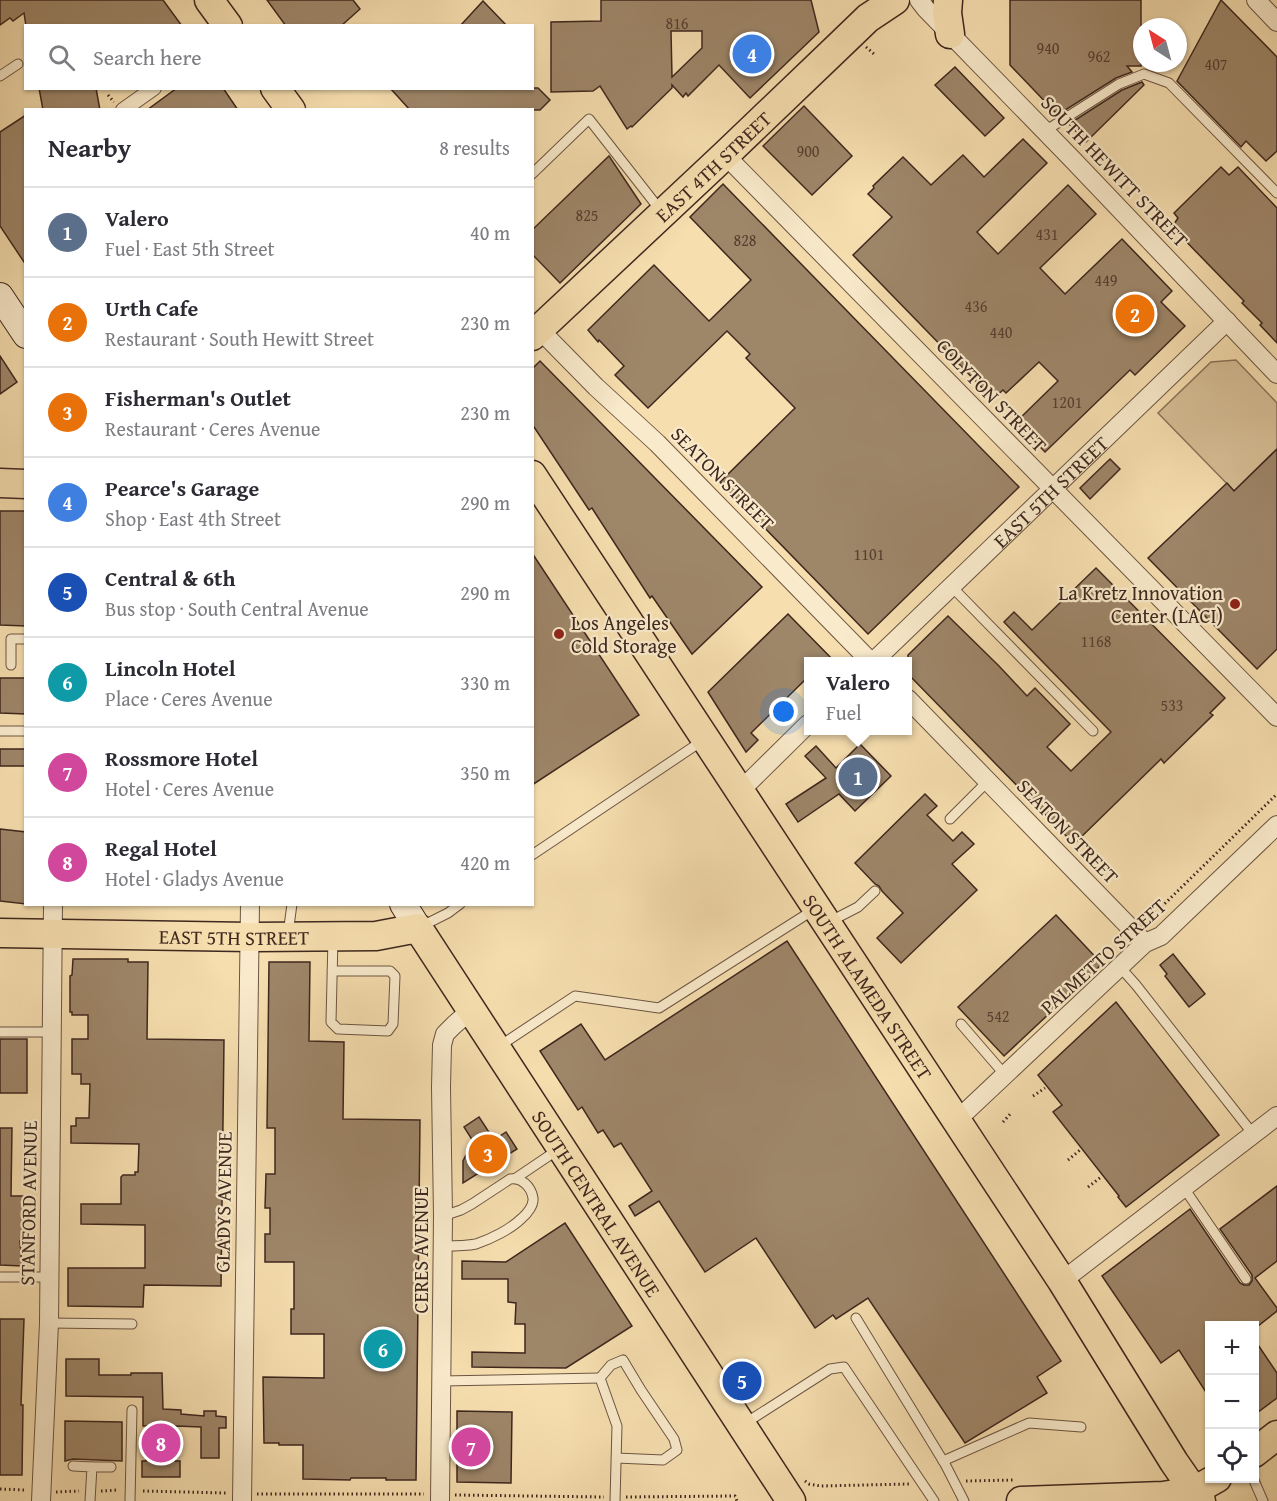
<!DOCTYPE html>
<meta charset="utf-8">
<style>
:root{--surface:#fff;--page:#f2f2f3;--text:#2b2b33;--muted:#7c7c81;--line:#e1e1e2;--accent:#ea580c}
body{margin:0;font-family:"Gentium Book Plus",serif;background:var(--page);color:var(--text)}
.controls{position:absolute;right:18px;bottom:18px;display:grid;overflow:hidden;border-radius:0px;box-shadow:0 2px 4px #0004}
.controls button{width:54px;height:54px;display:grid;place-items:center;padding:0;border:0;border-bottom:2px solid var(--line);background:var(--surface);color:var(--text);font:30px sans-serif}
.compass{position:absolute;left:1133px;top:18px;width:54px;height:54px;border-radius:50%;background:var(--surface);box-shadow:0 2px 4px #0004;rotate:324deg}
.you{position:absolute;left:784px;top:712px;width:21px;height:21px;margin:-15px;border:4px solid #fff;border-radius:50%;background:#1a73e8;box-shadow:0 0 0 9px #1a73e833}
.badge{display:grid;place-items:center;width:39px;height:39px;border-radius:50%;background:var(--accent);color:#fff;font-size:20px;font-weight:700}
.pin{position:absolute;translate:-50% -50%;border:3px solid #fff;box-shadow:0 2px 6px #0006}
.popup{position:absolute;left:804px;top:657px;width:108px;height:78px;box-sizing:border-box;display:grid;place-content:center;border-radius:0px;background:var(--surface);filter:drop-shadow(0 2px 4px #0005);font-size:20px;white-space:nowrap;color:var(--muted)}
.popup b{font-size:22px;color:var(--text)}
.popup::after{content:'';position:absolute;left:50%;top:100%;margin-left:-12px;border:12px solid transparent;border-top-color:var(--surface)}
.list{margin:0;padding:0;list-style:none}
h2{display:flex;justify-content:space-between;align-items:center;height:78px;margin:0;padding:0 24px;font-size:26px}
h2 small{font-size:20px;font-weight:400;color:var(--muted)}
.list li{display:grid;grid-template-columns:39px 1fr auto;gap:18px;align-items:center;box-sizing:border-box;height:90px;padding:0 24px;border-top:2px solid var(--line)}
.list b{display:block;font-size:22px;white-space:nowrap}
.list p{margin:0;font-size:20px;white-space:nowrap;color:var(--muted)}
.list em{font-size:20px;font-style:normal;color:var(--muted)}
.icon{flex:none;width:33px;height:33px;fill:none;stroke:currentColor;stroke-width:2;stroke-linecap:round;stroke-linejoin:round}
.map{position:relative;flex:none;width:1277px;height:1501px;overflow:hidden}
.search{position:absolute;background:var(--surface);box-shadow:0 2px 4px #0004;left:24px;top:24px;width:510px;height:66px;display:flex;align-items:center;gap:15px;box-sizing:border-box;padding:0 21px;border-radius:0px;color:var(--muted);font-size:22px}
.panel{position:absolute;background:var(--surface);box-shadow:0 2px 4px #0004;left:24px;top:108px;width:510px;height:798px;border-radius:0px}
.map>svg:first-child{display:block}
</style>
<div class="map">
<svg width="1277" height="1501" viewBox="0 0 1277 1501">
<rect width="100%" height="100%" fill="#f6deaf"/>
<filter id="stains"><feTurbulence type="fractalNoise" baseFrequency=".00333" numOctaves="4"/><feColorMatrix values="0 0 0 0 .2 0 0 0 0 .09 0 0 0 0 .02 0 0 0 .5 -.17"/></filter>
<radialGradient id="worn" r=".72"><stop offset=".6" stop-color="#630" stop-opacity="0"/><stop offset="1" stop-color="#630" stop-opacity=".3"/></radialGradient>
<!-- green -->
<path fill="#d7bf96" stroke="#8a735a" stroke-width="1.5" d="M1236 360 1277 403V449L1234 491 1158 413 1211 362Z"/>
<!-- building -->
<g fill="#9e8669" stroke="#3e271e" stroke-width="1.5" fill-rule="evenodd">
<path d="M0 0H163L182 26H26L24 13 13 21 10 18 0 25Z"/>
<path d="M267 0H353L360 9 341 26H286Z"/>
<path d="M601 0H811L819 32 750 98 719 65 688 96 686 93 683 97 672 85V88L632 127 631 126 627 129 600 86 593 91 551 92V22L601 21ZM671 31H702V48L672 77Z"/>
<path d="M1010 0H1141V66H1127L1132 72 1116 78 1059 114 1056 113 1010 65Z"/>
<path d="M1221 0 1277 57V151L1266 161 1246 141 1241 147 1177 81Z"/>
<path d="M483 1 507 26H460Z"/>
<path d="M955 67 1004 118 985 136 935 85Z"/>
<path d="M1142 82 1144 85 1086 142 1069 124 1122 90Z"/>
<path d="M39 88H96L100 110H43Z"/>
<path d="M177 88H223L238 110H147Z"/>
<path d="M390 88H538L550 100 540 110H410Z"/>
<path d="M804 106 852 156 812 195 763 146Z"/>
<path d="M26 115V265L0 226V132Z"/>
<path d="M1023 139 1047 163 977 232 998 254 1068 185 1096 214 1040 268 1065 294 1122 239 1172 291 1161 302 1185 326 1135 375 1130 370 1045 452 1016 422 1058 381 1039 362 1006 393 1003 390 993 399 853 255 892 217 868 194 874 188 873 186 903 157 931 185 963 155 984 177Z"/>
<path d="M609 156 641 204 560 283 532 254V230Z"/>
<path d="M1221 167 1229 175 1238 167 1277 208V343L1260 325 1262 323 1242 303 1244 301 1172 227 1178 218 1174 213Z"/>
<path d="M723 184 1019 487 868 634 720 482 795 408 746 358 750 354 727 331 648 408 615 375 624 366 599 340 598 342 588 330 654 265 709 321 751 280 690 217Z"/>
<path d="M0 356 17 382 0 394Z"/>
<path d="M540 361 762 587 692 654 652 596 650 598 592 508 589 510 532 424V369Z"/>
<path d="M1277 449V649L1257 669 1148 558 1227 483 1234 491Z"/>
<path d="M1110 459 1120 469 1090 499 1080 488Z"/>
<path d="M0 511H26V626L0 625Z"/>
<path d="M532 553 639 715 532 785Z"/>
<path d="M1096 568 1225 698 1210 713 1213 715 1164 763 1161 759 1074 844 908 674V655L948 616 999 666 1027 696 1035 688 1070 724 1047 747 1071 771 1111 732 1004 622 1014 612 1032 630Z"/>
<path d="M788 614 835 662H808V677L751 733 758 740 746 752 708 692Z"/>
<path d="M0 678H26V714L0 713Z"/>
<path d="M860 744 891 776 855 811 839 794 798 822 786 804 826 778 805 756 816 746 836 768Z"/>
<rect x="0" y="749" width="26" height="17"/>
<path d="M925 794 937 806 927 815 953 841 962 832 974 844 952 864 977 890 901 963 877 938 903 913 882 891 879 886 875 884 855 863Z"/>
<path d="M0 829 26 832V904L0 901Z"/>
<path d="M1056 915 1102 964 1004 1056 958 1007Z"/>
<path d="M787 941 1061 1361 1037 1377 1047 1393 965 1443 868 1298 836 1319 833 1315 815 1328 756 1238 705 1272 659 1201 635 1216 629 1206 652 1191 621 1143 614 1147 603 1130 598 1133 582 1107 578 1110 540 1051 581 1024 605 1060Z"/>
<path d="M1173 954 1205 994 1189 1007 1165 976 1167 974 1160 965Z"/>
<path d="M73 959H128V962H148L147 1039 224 1040 221 1286 144 1285 143 1307 68 1306V1268H145V1225L81 1224V1204H121V1177L123 1175H135V1172H138L139 1144 71 1143V1126H76V1118H89L90 1084H81V1074H72V1039H88V1015H72V1012H70V976L72 975Z"/>
<path d="M269 962H310L309 1041 344 1042 343 1119 420 1120 416 1480H386V1478H351L350 1480 303 1479V1445H279V1443H264L263 1377 324 1378V1334H291V1309H294V1262H265V1234H270V1208H265L266 1174H275V1128H267Z"/>
<path d="M1116 1002 1219 1135 1126 1207 1118 1197 1119 1196 1053 1112 1062 1105 1038 1075Z"/>
<rect x="0" y="1039" width="27" height="54"/>
<path d="M479 1117 494 1140 506 1132 517 1149 463 1183V1161L473 1141 464 1127Z"/>
<path d="M0 1128H12L11 1196H25L24 1241H20L22 1266 0 1265Z"/>
<path d="M1277 1186V1261L1255 1278 1277 1308V1311L1258 1326H1209V1397L1179 1350 1161 1363 1102 1276 1190 1209 1240 1283 1244 1285H1249L1252 1281V1275L1220 1229Z"/>
<path d="M565 1223 632 1326 566 1368 472 1367V1352L525 1353V1324H515L516 1303 508 1302V1279H462V1261L506 1262Z"/>
<path d="M0 1319H24L21 1405H23L22 1475H0Z"/>
<path d="M1254 1339 1277 1373V1398L1254 1415Z"/>
<path d="M66 1359H99V1375H131V1373H162L163 1409 181 1410V1414L204 1416V1411H216V1416L226 1417V1428H219V1458H201V1427L176 1426 175 1461H180V1477H142V1461H146L147 1426H143V1397L66 1396Z"/>
<path d="M457 1411 512 1412 511 1483 457 1482Z"/>
<path d="M65 1421 122 1422V1461L73 1459 65 1461Z"/>
</g>
<g fill="none" stroke-linecap="round" stroke-linejoin="round">
<!-- service casing -->
<g stroke="#6c5542" stroke-width="11">
<g id="service">
<path d="M0 76 18 64"/>
<path d="M1045 131 1119 84 1144 74 1169 83 1277 193"/>
<path d="M532 174 589 119 661 211"/>
<path d="M951 586 1093 731"/>
<path d="M11 665V639H26"/>
<path d="M0 731H26"/>
<path d="M950 819 988 781"/>
<path d="M532 855 702 741"/>
<path d="M829 922 858 907 875 891"/>
<path d="M420 927 448 913 460 904"/>
<path d="M288 934 292 904"/>
<path d="M1120 967 1136 985 1253 1134"/>
<path d="M332 971H390L395 976 393 1024 388 1031 338 1029 331 1022 333 938"/>
<path d="M961 1024 1005 1075"/>
<path d="M0 1032H52"/>
<path d="M498 1047 575 996 659 1008 815 909"/>
<path d="M516 1178 559 1149"/>
<path d="M1184 1188 1246 1279"/>
<path d="M443 1246C454 1246 466 1246 476 1244 491 1239 511 1229 522 1218 527 1214 534 1205 533 1198 531 1186 521 1177 510 1179L472 1204 461 1210 443 1216"/>
<path d="M0 1277H50"/>
<path d="M856 1318 945 1464 964 1501"/>
<path d="M49 1323 132 1324"/>
<path d="M441 1381 600 1378"/>
<path d="M744 1424 830 1369 844 1367 934 1501"/>
<path d="M943 1461 1029 1423 1081 1427"/>
<path d="M73 1466 92 1467 90 1501"/>
<path d="M92 1467H111"/>
<path d="M1253 1478 1263 1501"/>
<path d="M130 1501 132 1410"/>
<path d="M615 1501 617 1426 600 1378 611 1365 623 1360 641 1390 674 1439 677 1450 663 1460 616 1458"/>
</g>
</g>
<!-- pedestrian casing -->
<g stroke="#6c5542" stroke-width="16">
<path id="pedestrian" d="M123 110 154 88"/>
</g>
<!-- minor casing -->
<g stroke="#6c5542" stroke-width="20">
<g id="minor">
<path d="M919 0 926 9 1072 159 1277 374"/>
<path d="M1256 0 1277 22"/>
<path d="M725 155 1277 717"/>
<path d="M539 329 596 387 657 443 871 662"/>
<path id="s1" d="M873 662 1227 321"/>
<path d="M908 699 1145 943"/>
<path d="M740 791 808 724"/>
<path d="M957 1120 1145 943 1161 936 1277 825"/>
<path d="M1062 1281 1277 1116"/>
<path d="M41 1501 49 1323 53 904"/>
<path d="M242 1501 250 904"/>
<path d="M440 1501 443 1216 441 1087 442 1045 445 1034 454 1025 471 1010"/>
</g>
</g>
<!-- secondary casing -->
<g stroke="#3e271e" stroke-width="28">
<g id="secondary">
<path d="M0 296 26 335"/>
<path d="M403 904 418 928"/>
</g>
</g>
<!-- primary casing -->
<g stroke="#3e271e" stroke-width="31">
<g id="primary">
<path d="M209 0 228 26"/>
<path d="M948 0 947 13 950 34"/>
<path d="M275 88 291 110"/>
<path id="s2" d="M532 336 725 155 841 44 868 18 895 0"/>
<path id="s3" d="M532 475 1062 1281 1174 1462 1201 1501"/>
<path d="M0 483 26 484"/>
<path id="s4" d="M0 933 250 937 376 936 418 928 791 1501"/>
<path d="M1254 1453 1277 1435"/>
<path d="M1021 1501 1163 1496 1194 1491 1217 1478"/>
</g>
</g>
<!-- path -->
<g stroke="#3e271e" stroke-width="3" stroke-dasharray="1.5 3" stroke-linecap="butt">
<path d="M866 47 875 55"/>
<path d="M170 88 173 91"/>
<path d="M108 95 114 102"/>
<path d="M1144 920 1149 919 1277 794"/>
<path d="M1033 1096 1045 1088"/>
<path d="M1003 1122 1011 1113"/>
<path d="M1068 1160 1080 1150"/>
<path d="M1088 1187 1101 1177"/>
<path d="M805 1481 809 1484 821 1486 909 1484"/>
<path d="M966 1481 1014 1480"/>
<path d="M0 1489 25 1490"/>
<path d="M101 1491 118 1490"/>
<path d="M143 1491 226 1493"/>
<path d="M56 1492 79 1491"/>
<path d="M257 1494H424"/>
<path d="M455 1495 604 1497"/>
<path d="M626 1497 735 1496 737 1501"/>
</g>
<!-- service -->
<use href="#service" stroke="#f9eacb" stroke-width="9"/>
<!-- pedestrian -->
<use href="#pedestrian" stroke="#f9eacb" stroke-width="14"/>
<!-- minor -->
<use href="#minor" stroke="#f9eacb" stroke-width="18"/>
<!-- secondary -->
<use href="#secondary" stroke="#f9eacb" stroke-width="26"/>
<!-- primary -->
<use href="#primary" stroke="#f6deaf" stroke-width="28"/>
</g>
<!-- markers -->
<g fill="#8f2418" stroke="#f9eacb" stroke-width="2">
<circle cx="1235" cy="604" r="6"/>
<circle cx="559" cy="634" r="6"/>
</g>
<g text-anchor="middle" dominant-baseline="central" stroke-width="4.5" stroke-linejoin="round" paint-order="stroke">
<!-- number labels -->
<g font-size="16" fill="#563f31">
<text x="677" y="23">816</text>
<text x="1048" y="48">940</text>
<text x="1099" y="56">962</text>
<text x="1216" y="64">407</text>
<text x="808" y="151">900</text>
<text x="587" y="215">825</text>
<text x="1047" y="234">431</text>
<text x="745" y="240">828</text>
<text x="1106" y="280">449</text>
<text x="976" y="306">436</text>
<text x="1001" y="332">440</text>
<text x="1067" y="402">1201</text>
<text x="869" y="554">1101</text>
<text x="1096" y="641">1168</text>
<text x="1172" y="705">533</text>
<text x="998" y="1016">542</text>
</g>
<!-- street labels -->
<g font-size="20" fill="#3e271e" stroke="#f9eacb">
<text stroke="none"><textPath href="#s2" startOffset="248">EAST 4TH STREET</textPath></text>
<text transform="translate(1115 171) rotate(46)">SOUTH HEWITT STREET</text>
<text transform="translate(992 395) rotate(46)">COLYTON STREET</text>
<text transform="translate(723 478) rotate(45)">SEATON STREET</text>
<text stroke="none"><textPath href="#s1" startOffset="246">EAST 5TH STREET</textPath></text>
<text transform="translate(1068 831) rotate(46)">SEATON STREET</text>
<text stroke="none"><textPath href="#s4" startOffset="234">EAST 5TH STREET</textPath></text>
<text transform="translate(1103 956) rotate(-42)">PALMETTO STREET</text>
<text stroke="none"><textPath href="#s3" startOffset="612">SOUTH ALAMEDA STREET</textPath></text>
<text transform="translate(223 1202) rotate(-89)">GLADYS AVENUE</text>
<text transform="translate(28 1203) rotate(-89)">STANFORD AVENUE</text>
<text stroke="none"><textPath href="#s4" startOffset="747">SOUTH CENTRAL AVENUE</textPath></text>
<text transform="translate(420 1250) rotate(-90)">CERES AVENUE</text>
</g>
<!-- poi labels -->
<g font-size="20" fill="#3e271e" stroke="#f9eacb" text-anchor="end">
<text x="1223" y="592">La Kretz Innovation<tspan x="1223" dy="23">Center (LACI)</tspan></text>
<text x="571" y="622" text-anchor="start">Los Angeles<tspan x="571" dy="23">Cold Storage</tspan></text>
</g>
</g>
<rect width="100%" height="100%" filter="url(#stains)"/>
<rect width="100%" height="100%" fill="url(#worn)"/>
</svg>
<div class="controls">
<button>+</button>
<button>−</button>
<button><svg class="icon" aria-label="locate" viewBox="0 0 24 24"><circle cx="12" cy="12" r="6"/><path d="M12 2v4M12 18v4M2 12h4M18 12h4"/></svg></button>
</div>
<svg class="compass" viewBox="-18 -18 36 36"><path d="M0-13l5 13h-10z" fill="#e53935"/><path d="M0 13l5-13h-10z" fill="#7c7c81"/></svg>
<div class="you"></div>
<div class="pin badge" style="left:858px;top:777px;background:#5c6f8a">1</div>
<div class="popup"><b>Valero</b>Fuel</div>
<div class="pin badge" style="left:1135px;top:314px;background:#e8710a">2</div>
<div class="pin badge" style="left:488px;top:1154px;background:#e8710a">3</div>
<div class="pin badge" style="left:752px;top:54px;background:#3f7fe0">4</div>
<div class="pin badge" style="left:742px;top:1381px;background:#1a4fb4">5</div>
<div class="pin badge" style="left:383px;top:1349px;background:#0f9aa8">6</div>
<div class="pin badge" style="left:471px;top:1447px;background:#d1479c">7</div>
<div class="pin badge" style="left:161px;top:1443px;background:#d1479c">8</div>
<div class="search"><svg class="icon" aria-label="search" viewBox="0 0 24 24"><circle cx="10" cy="10" r="6"/><path d="M15 15l6 6"/></svg>Search here</div>
<section class="panel">
<h2>Nearby<small>8 results</small></h2>
<ul class="list">
<li><span class="badge" style="background:#5c6f8a">1</span><div><b>Valero</b><p>Fuel · East 5th Street</p></div><em>40 m</em></li>
<li><span class="badge" style="background:#e8710a">2</span><div><b>Urth Cafe</b><p>Restaurant · South Hewitt Street</p></div><em>230 m</em></li>
<li><span class="badge" style="background:#e8710a">3</span><div><b>Fisherman's Outlet</b><p>Restaurant · Ceres Avenue</p></div><em>230 m</em></li>
<li><span class="badge" style="background:#3f7fe0">4</span><div><b>Pearce's Garage</b><p>Shop · East 4th Street</p></div><em>290 m</em></li>
<li><span class="badge" style="background:#1a4fb4">5</span><div><b>Central &amp; 6th</b><p>Bus stop · South Central Avenue</p></div><em>290 m</em></li>
<li><span class="badge" style="background:#0f9aa8">6</span><div><b>Lincoln Hotel</b><p>Place · Ceres Avenue</p></div><em>330 m</em></li>
<li><span class="badge" style="background:#d1479c">7</span><div><b>Rossmore Hotel</b><p>Hotel · Ceres Avenue</p></div><em>350 m</em></li>
<li><span class="badge" style="background:#d1479c">8</span><div><b>Regal Hotel</b><p>Hotel · Gladys Avenue</p></div><em>420 m</em></li>
</ul>
</section>
</div>
